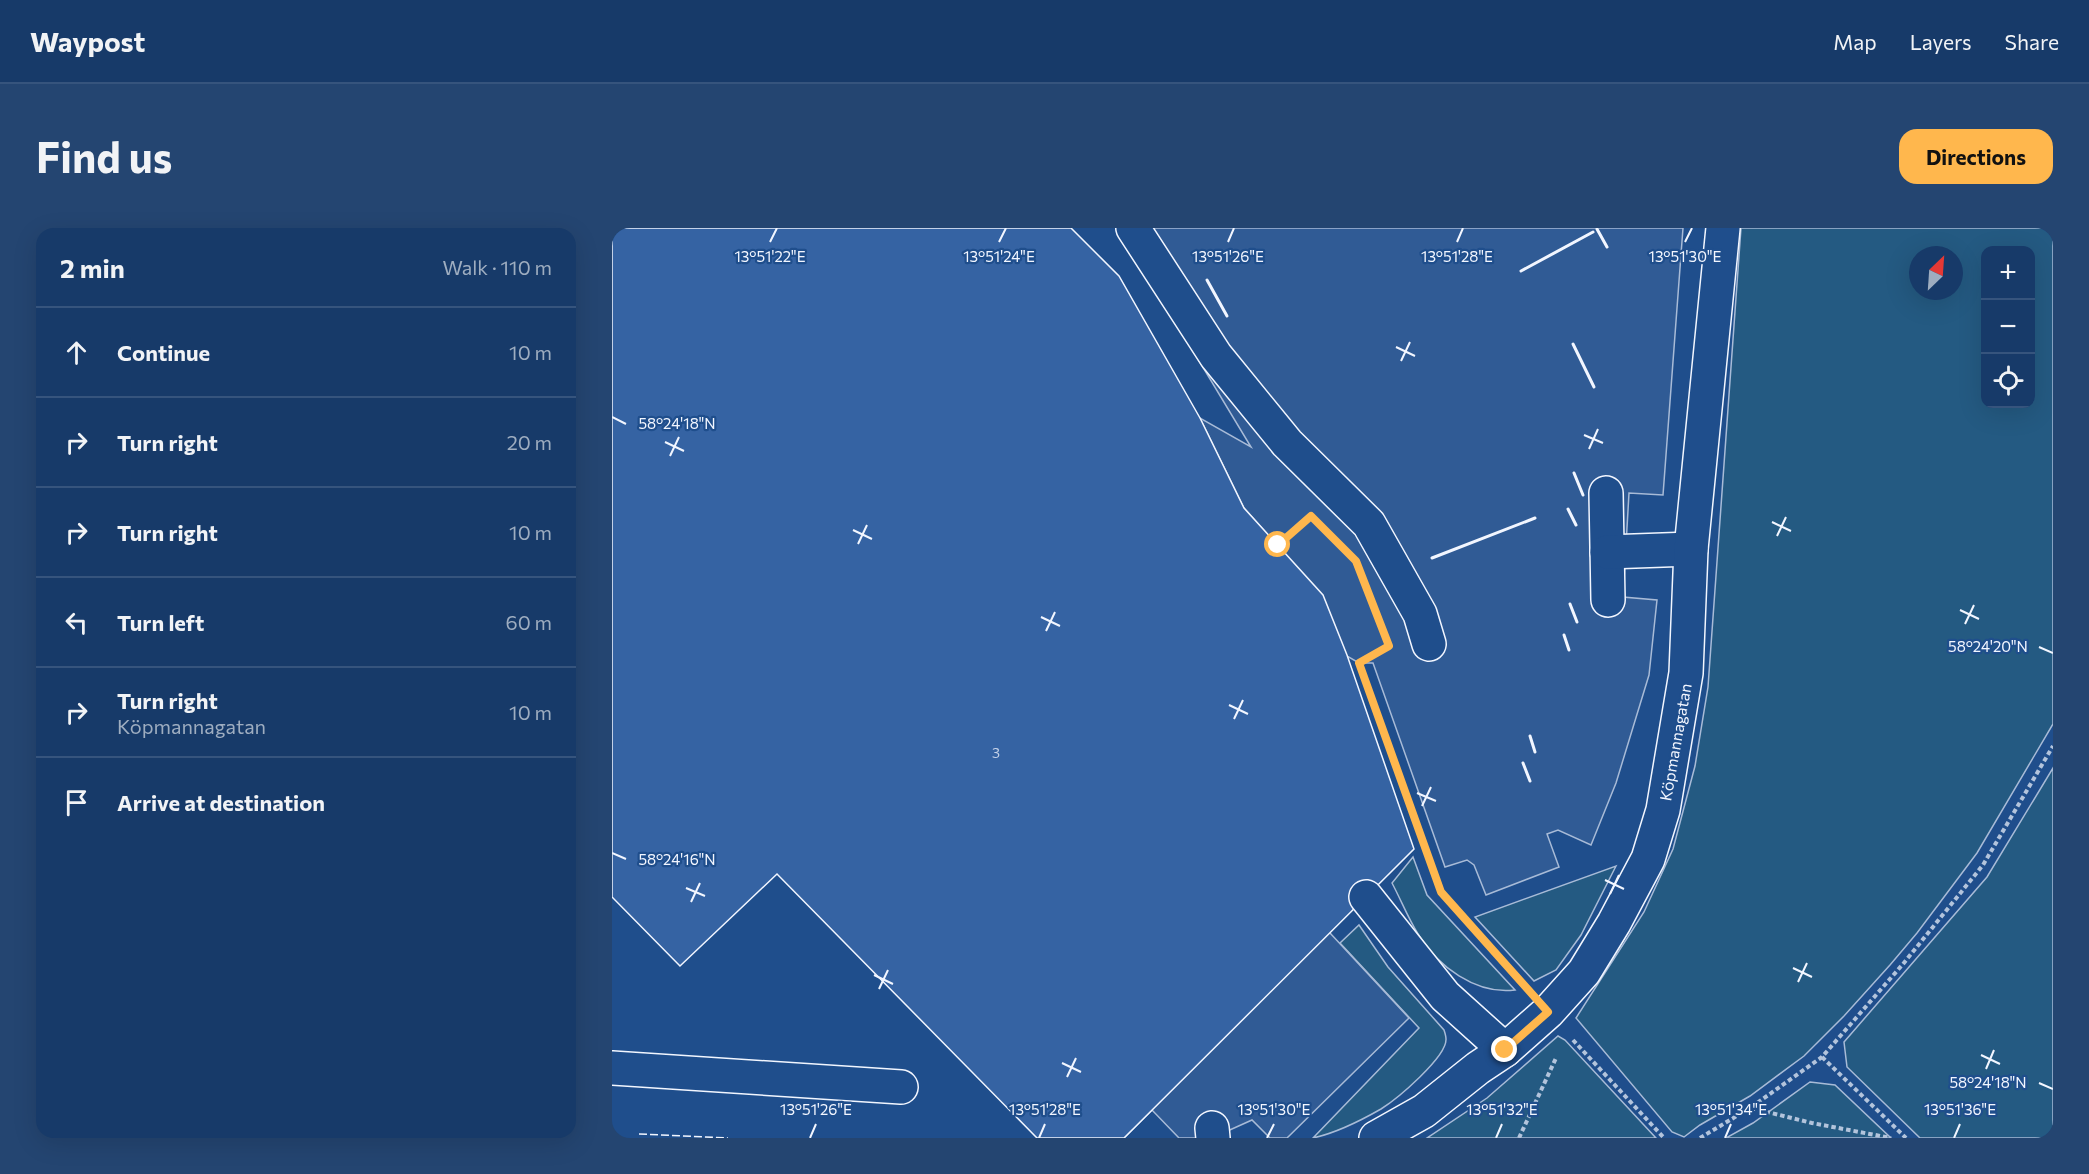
<!DOCTYPE html>
<meta charset="utf-8">
<style>
:root{--surface:#173a69;--page:#244571;--text:#f1f3f6;--muted:#9eadc0;--line:#36547d;--accent:#ffb74d}
body{margin:0;font-family:Commissioner,sans-serif;background:var(--page);color:var(--text)}
.controls{position:absolute;right:18px;top:18px;display:grid;overflow:hidden;border-radius:12px;box-shadow:0 6px 24px #0002}
.controls button{width:54px;height:54px;display:grid;place-items:center;padding:0;border:0;border-bottom:2px solid var(--line);background:var(--surface);color:var(--text);font:30px sans-serif}
.compass{position:absolute;left:1297px;top:18px;width:54px;height:54px;border-radius:50%;background:var(--surface);box-shadow:0 6px 24px #0002;rotate:25deg}
.stop{position:absolute;width:18px;height:18px;margin:-14px;border:4px solid #ffb74d;border-radius:50%;background:#fff}
.stop.end{background:#ffb74d;border-color:#fff;box-shadow:0 2px 6px #0008}
.list{margin:0;padding:0;list-style:none}
h2{display:flex;justify-content:space-between;align-items:center;height:78px;margin:0;padding:0 24px;font-size:26px}
h2 small{font-size:20px;font-weight:400;color:var(--muted)}
.list li{display:grid;grid-template-columns:39px 1fr auto;gap:18px;align-items:center;box-sizing:border-box;height:90px;padding:0 24px;border-top:2px solid var(--line)}
.list b{display:block;font-size:22px;white-space:nowrap}
.list p{margin:0;font-size:20px;white-space:nowrap;color:var(--muted)}
.list em{font-size:20px;font-style:normal;color:var(--muted)}
.icon{flex:none;width:33px;height:33px;fill:none;stroke:currentColor;stroke-width:2;stroke-linecap:round;stroke-linejoin:round}
.map{position:relative;flex:none;width:1441px;height:910px;overflow:hidden;border-radius:18px}
header{display:flex;align-items:center;gap:36px;box-sizing:border-box;height:84px;padding:0 30px;background:var(--surface);border-bottom:2px solid var(--line)}
header strong{font-size:28px}
nav{display:flex;gap:33px;margin-inline-start:auto;font-size:21px}
.intro{display:flex;align-items:center;justify-content:space-between;box-sizing:border-box;height:144px;padding:0 36px}
h1{margin:0;font-size:42px}
.button{padding:15px 27px;border-radius:18px;background:var(--accent);color:#111;font-size:21px;font-weight:700}
main{display:flex;gap:36px;padding:0 36px}
aside{flex:1;background:var(--surface);border-radius:18px;box-shadow:0 6px 24px #0002}
.map>svg:first-child{display:block}
</style>
<header>
<strong>Waypost</strong>
<nav><a>Map</a><a>Layers</a><a>Share</a></nav>
</header>
<div class="intro"><h1>Find us</h1><a class="button">Directions</a></div>
<main>
<aside>
<h2>2 min<small>Walk · 110 m</small></h2>
<ul class="list">
<li><svg class="icon" aria-label="ahead" viewBox="0 0 24 24"><path d="M12 20V5M6 11l6-6 6 6"/></svg><div><b>Continue</b></div><em>10 m</em></li>
<li><svg class="icon" aria-label="right" viewBox="0 0 24 24"><path d="M7 20v-9h11M14 6l5 5-5 5"/></svg><div><b>Turn right</b></div><em>20 m</em></li>
<li><svg class="icon" aria-label="right" viewBox="0 0 24 24"><path d="M7 20v-9h11M14 6l5 5-5 5"/></svg><div><b>Turn right</b></div><em>10 m</em></li>
<li><svg class="icon" aria-label="left" viewBox="0 0 24 24"><path d="M17 20v-9H6M10 6l-5 5 5 5"/></svg><div><b>Turn left</b></div><em>60 m</em></li>
<li><svg class="icon" aria-label="right" viewBox="0 0 24 24"><path d="M7 20v-9h11M14 6l5 5-5 5"/></svg><div><b>Turn right</b><p>Köpmannagatan</p></div><em>10 m</em></li>
<li><svg class="icon" aria-label="arrive" viewBox="0 0 24 24"><path d="M6 21V4h12l-3 4 3 4H6"/></svg><div><b>Arrive at destination</b></div></li>
</ul>
</aside>
<div class="map">
<svg width="1441" height="910" viewBox="0 0 1441 910">
<rect width="100%" height="100%" fill="#1f4e8c"/>
<!-- green -->
<g fill="#245a82" stroke="#a8bbd7" stroke-width="1.5" fill-rule="evenodd">
<path d="M1129 0H1441V496L1365 625 1305 705 1278 737 1232 788 1192 828 1138 868 1088 897 1072 909 1060 904 964 790 1032 684 1061 621 1083 538 1096 459ZM1418 22V176H1374V22ZM1306 27H1342V63H1306Z"/>
<path d="M1441 540V910H1308L1235 839 1232 814 1375 649Z"/>
<path d="M801 629 815 667 903 762C864 767 825 738 806 706 796 690 789 672 780 655Z"/>
<path d="M1004 638 969 707 944 742 922 753 863 689Z"/>
<path d="M747 697 776 739 832 802C833 805 834 808 834 811 835 829 785 871 769 881 748 893 724 905 701 910L807 800 728 715Z"/>
<path d="M946 808 953 812 1044 910H815L875 870Z"/>
<path d="M1198 854 1223 857 1279 910H1114L1141 895Z"/>
</g>
<!-- parking -->
<path fill="#305b95" stroke="#a8bbd7" stroke-width="1.5" d="M507 0H1071L1051 267 1017 265 1011 369 1045 372 1037 447 1004 555 979 617 946 602 935 606 947 639 874 667 862 637 855 632 833 639 761 435H747L735 428 718 705 797 790 675 910H658L640 892 600 910H567L540 882 512 910H426L665 317 632 280 588 190 639 219Z"/>
<!-- building -->
<path fill="#3563a3" stroke="#f2f6ff" stroke-width="1.5" d="M0 0H459L507 48 588 190 632 280 711 367 735 427 802 621 512 910H425L165 646 68 738 0 669Z"/>
<g fill="none" stroke-linecap="round" stroke-linejoin="round">
<!-- minor casing -->
<g stroke="#f2f6ff" stroke-width="36">
<g id="minor">
<path d="M521 0 604 128 675 215 757 296 808 386 817 416"/>
<path d="M994 265 996 372"/>
<path d="M995 324 1079 321"/>
<path d="M754 669 833 768 893 822"/>
<path d="M0 840 289 859"/>
<path d="M600 900 601 910"/>
<path d="M764 910 812 883 866 840 893 822 936 784 972 744 1002 695 1036 631 1051 582 1074 445 1079 321 1111 0"/>
</g>
</g>
<!-- path -->
<g stroke="#b3c4dc" stroke-width="4" stroke-dasharray="4.5 3" stroke-linecap="butt">
<path d="M666 317 696 291"/>
<path d="M777 417 747 435 829 664 910 755"/>
<path d="M961 812 1052 910"/>
<path d="M1210 829 1294 910"/>
<path d="M1139 880 1200 895 1279 910"/>
<path d="M907 910 944 830"/>
<path d="M1088 910 1138 880 1210 829 1291 736 1371 637 1441 518"/>
</g>
<!-- minor -->
<use href="#minor" stroke="#1f4e8c" stroke-width="33"/>
<!-- fence -->
<path stroke="#f2f6ff" stroke-width="1.5" stroke-dasharray="8 3" stroke-linecap="butt" d="M27 906 116 910"/>
<!-- wall -->
<g stroke="#f2f6ff" stroke-width="3">
<path d="M985 1 995 19"/>
<path d="M909 43 981 4"/>
<path d="M595 52 615 88"/>
<path d="M961 116 982 159"/>
<path d="M962 245 971 267"/>
<path d="M956 281 964 297"/>
<path d="M820 330 923 290"/>
<path d="M958 376 965 394"/>
<path d="M952 407 957 422"/>
<path d="M918 508 923 524"/>
<path d="M911 535 918 553"/>
</g>
</g>
<g fill="none" stroke-linecap="round" stroke-linejoin="round">
<!-- route -->
<path stroke="#ffb74d" stroke-width="8" d="M666 317 699 288 744 333 777 418 747 435 829 664 936 784 893 822"/>
</g>
<!-- ticks -->
<path fill="none" stroke="#f2f6ff" stroke-width="2" d="M158 14 165 0M387 14 394 0M616 14 622 0M845 14 851 0M1073 14 1080 0M784 119 803 128M789 133 798 114M0 189 14 196M972 207 991 215M53 214 72 223M977 221 986 201M58 228 67 209M1160 294 1179 303M241 302 260 311M1165 308 1174 289M246 316 255 297M1348 382 1367 391M429 389 448 398M1353 396 1362 377M434 403 443 384M1427 419 1441 425M617 477 636 486M622 491 631 472M805 565 824 573M810 578 819 559M0 625 14 631M993 652 1012 661M74 660 93 668M998 666 1007 647M79 674 88 655M1181 740 1200 749M262 747 281 756M1186 754 1195 735M267 761 276 742M1369 827 1388 836M450 835 469 844M1374 841 1382 822M455 849 464 830M1427 855 1441 861M198 910 204 896M427 910 433 896M655 910 662 896M884 910 890 896M1113 910 1119 896M1342 910 1348 896"/>
<g text-anchor="middle" dominant-baseline="central" stroke-width="4.5" stroke-linejoin="round" paint-order="stroke">
<!-- number labels -->
<g font-size="14" fill="#c3d1e8">
<text x="384" y="524">3</text>
</g>
<!-- street labels -->
<g font-size="16" fill="#f2f6ff" stroke="#1f4e8c">
<text transform="translate(1063 514) rotate(-80)">Köpmannagatan</text>
</g>
</g>
<g font-size="15" text-anchor="middle" fill="#f2f6ff" stroke="#1f4e8c" stroke-width="4.5" stroke-linejoin="round" paint-order="stroke">
<text x="158" y="34">13°51'22"E</text>
<text x="387" y="34">13°51'24"E</text>
<text x="616" y="34">13°51'26"E</text>
<text x="845" y="34">13°51'28"E</text>
<text x="1073" y="34">13°51'30"E</text>
<text x="65" y="201">58°24'18"N</text>
<text x="1376" y="424">58°24'20"N</text>
<text x="65" y="637">58°24'16"N</text>
<text x="1376" y="860">58°24'18"N</text>
<text x="204" y="887">13°51'26"E</text>
<text x="433" y="887">13°51'28"E</text>
<text x="662" y="887">13°51'30"E</text>
<text x="890" y="887">13°51'32"E</text>
<text x="1119" y="887">13°51'34"E</text>
<text x="1348" y="887">13°51'36"E</text>
</g>
</svg>
<div class="controls">
<button>+</button>
<button>−</button>
<button><svg class="icon" aria-label="locate" viewBox="0 0 24 24"><circle cx="12" cy="12" r="6"/><path d="M12 2v4M12 18v4M2 12h4M18 12h4"/></svg></button>
</div>
<svg class="compass" viewBox="-18 -18 36 36"><path d="M0-13l5 13h-10z" fill="#e53935"/><path d="M0 13l5-13h-10z" fill="#9eadc0"/></svg>
<div class="stop" style="left:666px;top:317px"></div>
<div class="stop end" style="left:893px;top:822px"></div>
</div>
</main>
